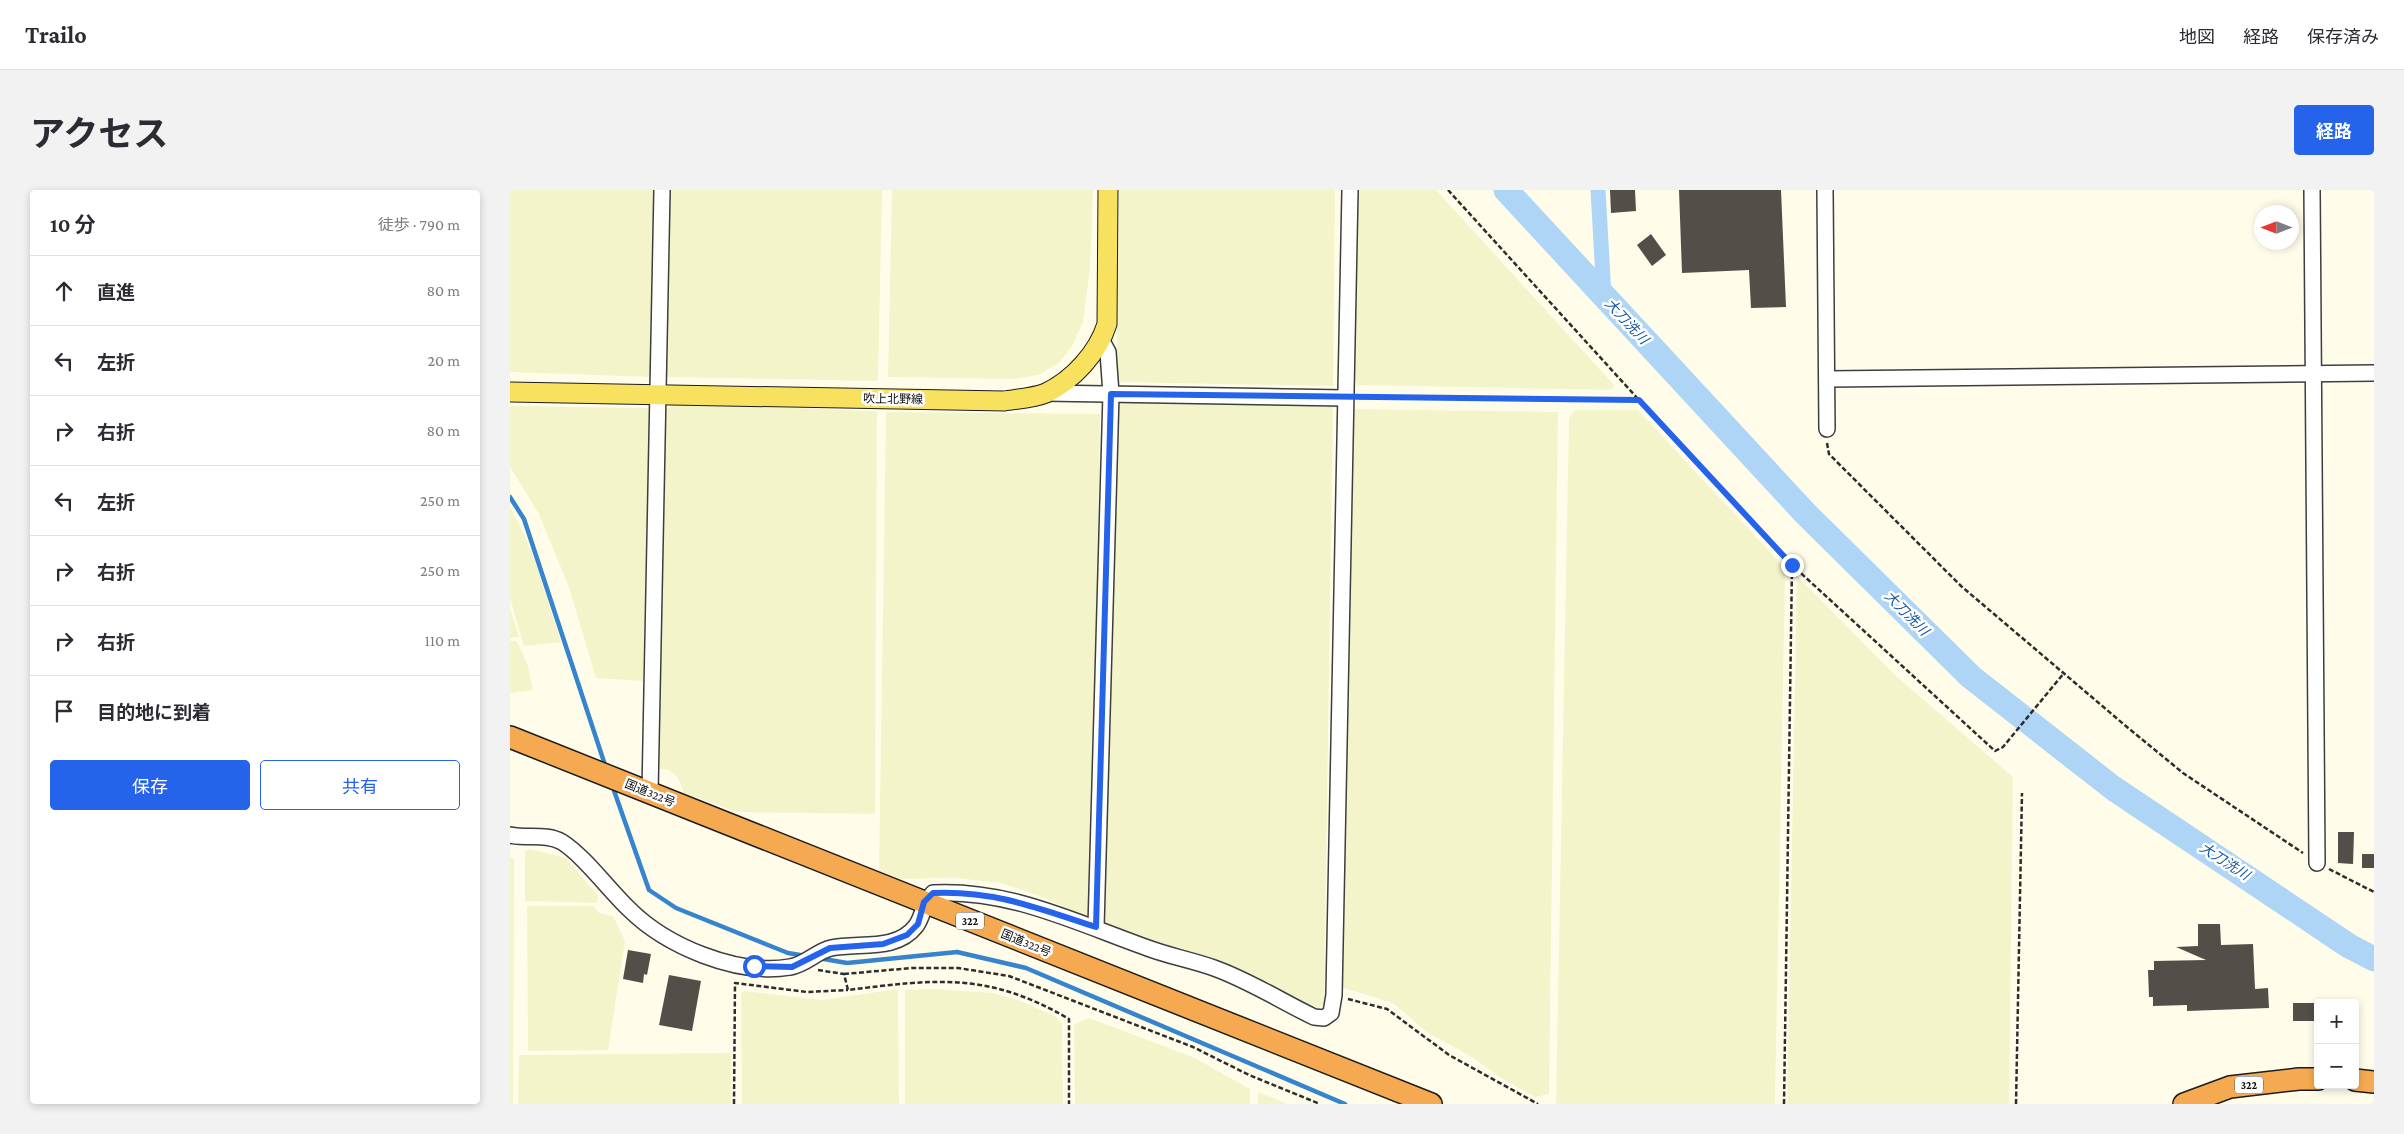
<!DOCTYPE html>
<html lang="ja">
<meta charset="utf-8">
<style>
:root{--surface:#fff;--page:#f2f2f3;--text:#2b2b33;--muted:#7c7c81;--line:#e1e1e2;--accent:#2563eb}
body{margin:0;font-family:"Crimson Pro","Noto Sans JP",serif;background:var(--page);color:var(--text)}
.controls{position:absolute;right:15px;bottom:15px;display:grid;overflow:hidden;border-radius:5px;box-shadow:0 2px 8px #0003}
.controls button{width:45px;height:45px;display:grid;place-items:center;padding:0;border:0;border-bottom:1px solid var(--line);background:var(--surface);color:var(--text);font:25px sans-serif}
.compass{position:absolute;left:1744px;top:15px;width:45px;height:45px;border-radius:50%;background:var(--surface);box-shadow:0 2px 8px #0003;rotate:270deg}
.stop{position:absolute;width:15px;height:15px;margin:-11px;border:4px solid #2563eb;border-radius:50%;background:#fff}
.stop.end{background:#2563eb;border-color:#fff;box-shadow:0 1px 5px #0008}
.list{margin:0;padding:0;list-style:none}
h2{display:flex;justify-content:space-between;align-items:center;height:65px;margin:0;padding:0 20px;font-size:21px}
h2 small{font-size:16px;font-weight:400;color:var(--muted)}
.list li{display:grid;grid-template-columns:32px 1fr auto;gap:15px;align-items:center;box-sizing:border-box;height:70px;padding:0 20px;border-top:1px solid var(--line)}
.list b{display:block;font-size:19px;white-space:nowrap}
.list em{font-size:16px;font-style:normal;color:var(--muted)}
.actions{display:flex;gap:10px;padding:15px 20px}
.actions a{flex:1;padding:11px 0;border:1px solid var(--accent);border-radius:5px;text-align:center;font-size:18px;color:var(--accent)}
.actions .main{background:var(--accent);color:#fff}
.icon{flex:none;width:28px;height:28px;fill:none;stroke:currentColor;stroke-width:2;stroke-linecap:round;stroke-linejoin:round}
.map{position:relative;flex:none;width:1864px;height:914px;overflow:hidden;border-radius:5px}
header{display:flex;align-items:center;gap:30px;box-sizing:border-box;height:70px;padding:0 25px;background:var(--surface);border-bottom:1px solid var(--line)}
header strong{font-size:24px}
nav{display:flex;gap:28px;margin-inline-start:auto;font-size:18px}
.intro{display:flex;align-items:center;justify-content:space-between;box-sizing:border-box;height:120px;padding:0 30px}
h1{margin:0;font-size:35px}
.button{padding:12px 22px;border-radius:5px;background:var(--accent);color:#fff;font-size:18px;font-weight:700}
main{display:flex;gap:30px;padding:0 30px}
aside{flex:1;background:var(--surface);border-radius:5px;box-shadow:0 2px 8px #0003}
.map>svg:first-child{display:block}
</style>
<header>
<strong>Trailo</strong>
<nav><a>地図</a><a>経路</a><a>保存済み</a></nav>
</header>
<div class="intro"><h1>アクセス</h1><a class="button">経路</a></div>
<main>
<aside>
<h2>10 分<small>徒歩 · 790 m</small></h2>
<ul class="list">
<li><svg class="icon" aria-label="ahead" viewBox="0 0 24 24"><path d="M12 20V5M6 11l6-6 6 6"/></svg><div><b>直進</b></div><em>80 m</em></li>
<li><svg class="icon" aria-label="left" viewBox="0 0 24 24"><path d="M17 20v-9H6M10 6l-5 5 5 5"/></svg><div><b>左折</b></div><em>20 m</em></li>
<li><svg class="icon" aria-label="right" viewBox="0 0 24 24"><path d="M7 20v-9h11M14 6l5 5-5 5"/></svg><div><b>右折</b></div><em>80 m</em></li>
<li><svg class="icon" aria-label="left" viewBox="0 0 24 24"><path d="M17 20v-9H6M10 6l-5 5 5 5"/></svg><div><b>左折</b></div><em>250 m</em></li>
<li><svg class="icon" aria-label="right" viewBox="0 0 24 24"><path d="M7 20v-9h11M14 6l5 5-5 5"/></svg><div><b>右折</b></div><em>250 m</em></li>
<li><svg class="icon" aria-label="right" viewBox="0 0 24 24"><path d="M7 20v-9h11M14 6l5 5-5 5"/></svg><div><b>右折</b></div><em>110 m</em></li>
<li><svg class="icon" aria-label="arrive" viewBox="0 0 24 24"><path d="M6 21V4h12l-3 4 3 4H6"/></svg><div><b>目的地に到着</b></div></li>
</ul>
<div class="actions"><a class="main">保存</a><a>共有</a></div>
</aside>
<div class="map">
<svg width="1864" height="914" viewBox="0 0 1864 914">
<rect width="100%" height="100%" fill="#fffdea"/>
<!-- farmland -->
<g fill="#f4f4cb">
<path d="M0 0H145L141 187 0 182Z"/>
<path d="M160 0H372L368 191 156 187Z"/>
<path d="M382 0H583L580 78 573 132 562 156 549 173 528 185 504 189 378 187Z"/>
<path d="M609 0H825L823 196 606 192Z"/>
<path d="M848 0H926L1105 196 1099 200 848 195 843 187Z"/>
<path d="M604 212 823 217 814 815 808 818 671 758 630 751 594 736Z"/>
<path d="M163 214 367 221 365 624 227 622 174 603 168 588 159 580 146 578 156 220Z"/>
<path d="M0 216 140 218 133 491 86 488 59 397 28 322 0 277Z"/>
<path d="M844 219 1048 222 1039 904 1025 907 991 888 962 867 918 843 883 813 831 797Z"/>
<path d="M1065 220H1128L1273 376 1275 387 1265 914H1046L1059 228Z"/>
<path d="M376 222 590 224 582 721 575 727 535 708 491 693 446 688 391 689 369 681Z"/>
<path d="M0 317 14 344 25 371 51 452 14 456 0 408Z"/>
<path d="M1287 386 1386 486 1503 587 1499 914H1277Z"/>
<path d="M0 419 9 447 0 448Z"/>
<path d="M0 451H6L10 458 18 476 23 500 0 503Z"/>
<path d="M20 659 56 668 88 706 87 713 15 711V661Z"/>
<path d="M0 667 4 669 3 914H0Z"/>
<path d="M17 716H84L89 723 103 726 115 751 98 860 18 861Z"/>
<path d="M388 799 389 914H232L231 803 234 801 312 810Z"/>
<path d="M425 799 482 803 511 811 546 827 552 834 553 914H395V800Z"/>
<path d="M579 828 685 868 740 899V914H565L564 835Z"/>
<path d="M221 863V914H8L9 865Z"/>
<path d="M748 902 778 914H748Z"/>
</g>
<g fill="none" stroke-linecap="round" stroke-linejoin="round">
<!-- stream -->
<g stroke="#3684cd" stroke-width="4.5">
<path d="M0 307 14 329 96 578"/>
<path d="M102 595 139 700 166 718 278 763 296 766"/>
<path d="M308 768 337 773 447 762 516 778 835 914"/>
</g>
<!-- canal -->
<path stroke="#afd5f6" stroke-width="15" d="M1088 0 1094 106"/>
<!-- river -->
<path stroke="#afd5f6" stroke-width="25" d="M996 0 1295 323 1461 487 1603 598 1839 756 1864 769"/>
</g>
<!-- building -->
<g fill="#544e48">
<path d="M1100 0H1125L1126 21 1101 23Z"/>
<path d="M1169 0H1271L1276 117 1241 118 1239 80 1172 83Z"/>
<path d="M1141 44 1156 65 1142 76 1127 55Z"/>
<path d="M1828 642H1844L1843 674 1828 673Z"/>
<rect x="1852" y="664" width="12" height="14"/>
<path d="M1688 734H1710L1711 755 1743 754 1745 799 1758 798 1759 818 1677 821V815L1643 816V807H1639L1638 780H1644V771L1696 770 1666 757 1688 756Z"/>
<path d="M118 760 141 764 137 785 134 784 133 793 113 789Z"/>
<path d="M159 785 191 791 182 841 149 835Z"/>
<rect x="1783" y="813" width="25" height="18"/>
</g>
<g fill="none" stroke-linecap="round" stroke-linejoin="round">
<!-- minor casing -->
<g stroke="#3e3e3e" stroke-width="18">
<g id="minor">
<path d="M1315 0 1317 239"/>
<path d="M1802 0 1807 673"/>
<path d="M1318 189 1864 183"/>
<path d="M535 203 835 208"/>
<path d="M140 602 152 0"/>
<path d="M0 645C17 649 36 643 52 652 74 666 99 700 119 719 156 756 227 786 280 777 295 775 307 761 321 758 349 752 386 762 406 736 414 725 412 714 423 703 499 699 565 732 635 757 658 766 682 770 704 778 738 790 771 811 804 827L814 828 821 823 824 805 840 0"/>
<path d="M586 737 601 204 598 162 592 151"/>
</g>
</g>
<!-- major casing -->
<g stroke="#1c1c1c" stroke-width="21">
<path id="major" d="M0 202 494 211C507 209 524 208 536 203 563 190 588 163 597 134L598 0"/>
</g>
<!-- highway casing -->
<g stroke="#1c1c1c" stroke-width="24">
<g id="highway">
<path d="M0 547 921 914"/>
<path d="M1845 890 1864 892"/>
<path d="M1674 914 1720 897 1789 889H1808"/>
</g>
</g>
<!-- path -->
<g stroke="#2d2d2d" stroke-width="2.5" stroke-dasharray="5 2.5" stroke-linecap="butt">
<path d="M938 0 1129 210"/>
<path d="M849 208 1129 210 1282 375 1485 561 1493 557 1554 483"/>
<path d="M1317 253 1319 264 1451 396 1617 537 1673 583 1793 663"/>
<path d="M1819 679 1864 702"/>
<path d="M308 780 334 784 338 800C426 789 479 782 559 829V914"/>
<path d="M334 784 402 778H448L499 786 683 857 739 885 810 914"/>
<path d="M838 809 877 819 939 865 1028 914"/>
<path d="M224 914 225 793 297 802 338 800"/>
<path d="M1274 914 1282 375"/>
<path d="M1506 914 1512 603"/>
</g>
<!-- minor -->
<use href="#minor" stroke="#fff" stroke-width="15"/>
<!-- major -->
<use href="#major" stroke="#f9e160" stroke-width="19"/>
<!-- highway -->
<use href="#highway" stroke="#f5aa52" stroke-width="21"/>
</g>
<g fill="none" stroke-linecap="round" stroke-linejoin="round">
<!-- route -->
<path stroke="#2563eb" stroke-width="6" d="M244 776 282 777 320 758 373 754 397 745 408 734 414 712 423 703C484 700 530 719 586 737L601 204 1129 210 1282 375"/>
</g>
<g text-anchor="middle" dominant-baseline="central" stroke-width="5" stroke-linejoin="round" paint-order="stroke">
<!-- shield labels -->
<g fill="#fff" stroke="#545454" stroke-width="1">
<rect x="446" y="722.5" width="28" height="17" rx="4"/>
<rect x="1725" y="886.5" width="28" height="17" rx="4"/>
</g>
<g font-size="11" font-weight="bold" fill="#0b0b0b">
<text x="460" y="731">322</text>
<text x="1739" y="895">322</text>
</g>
<!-- street labels -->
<g font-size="12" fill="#0b0b0b" stroke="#fff">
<text transform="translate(383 209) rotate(1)">吹上北野線</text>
<text transform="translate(140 603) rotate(22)">国道322号</text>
<text transform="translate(516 753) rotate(22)">国道322号</text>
</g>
<!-- water labels -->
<g font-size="14" font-style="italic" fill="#15569d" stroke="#fff">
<text transform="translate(1117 131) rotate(47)">大刀洗川</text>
<text transform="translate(1397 423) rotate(45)">大刀洗川</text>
<text transform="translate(1715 671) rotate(33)">大刀洗川</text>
</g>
</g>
</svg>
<div class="controls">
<button>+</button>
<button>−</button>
</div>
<svg class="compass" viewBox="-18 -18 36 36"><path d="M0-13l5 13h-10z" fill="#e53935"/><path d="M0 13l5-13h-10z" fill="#7c7c81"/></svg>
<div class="stop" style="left:244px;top:776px"></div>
<div class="stop end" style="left:1282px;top:375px"></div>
</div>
</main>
